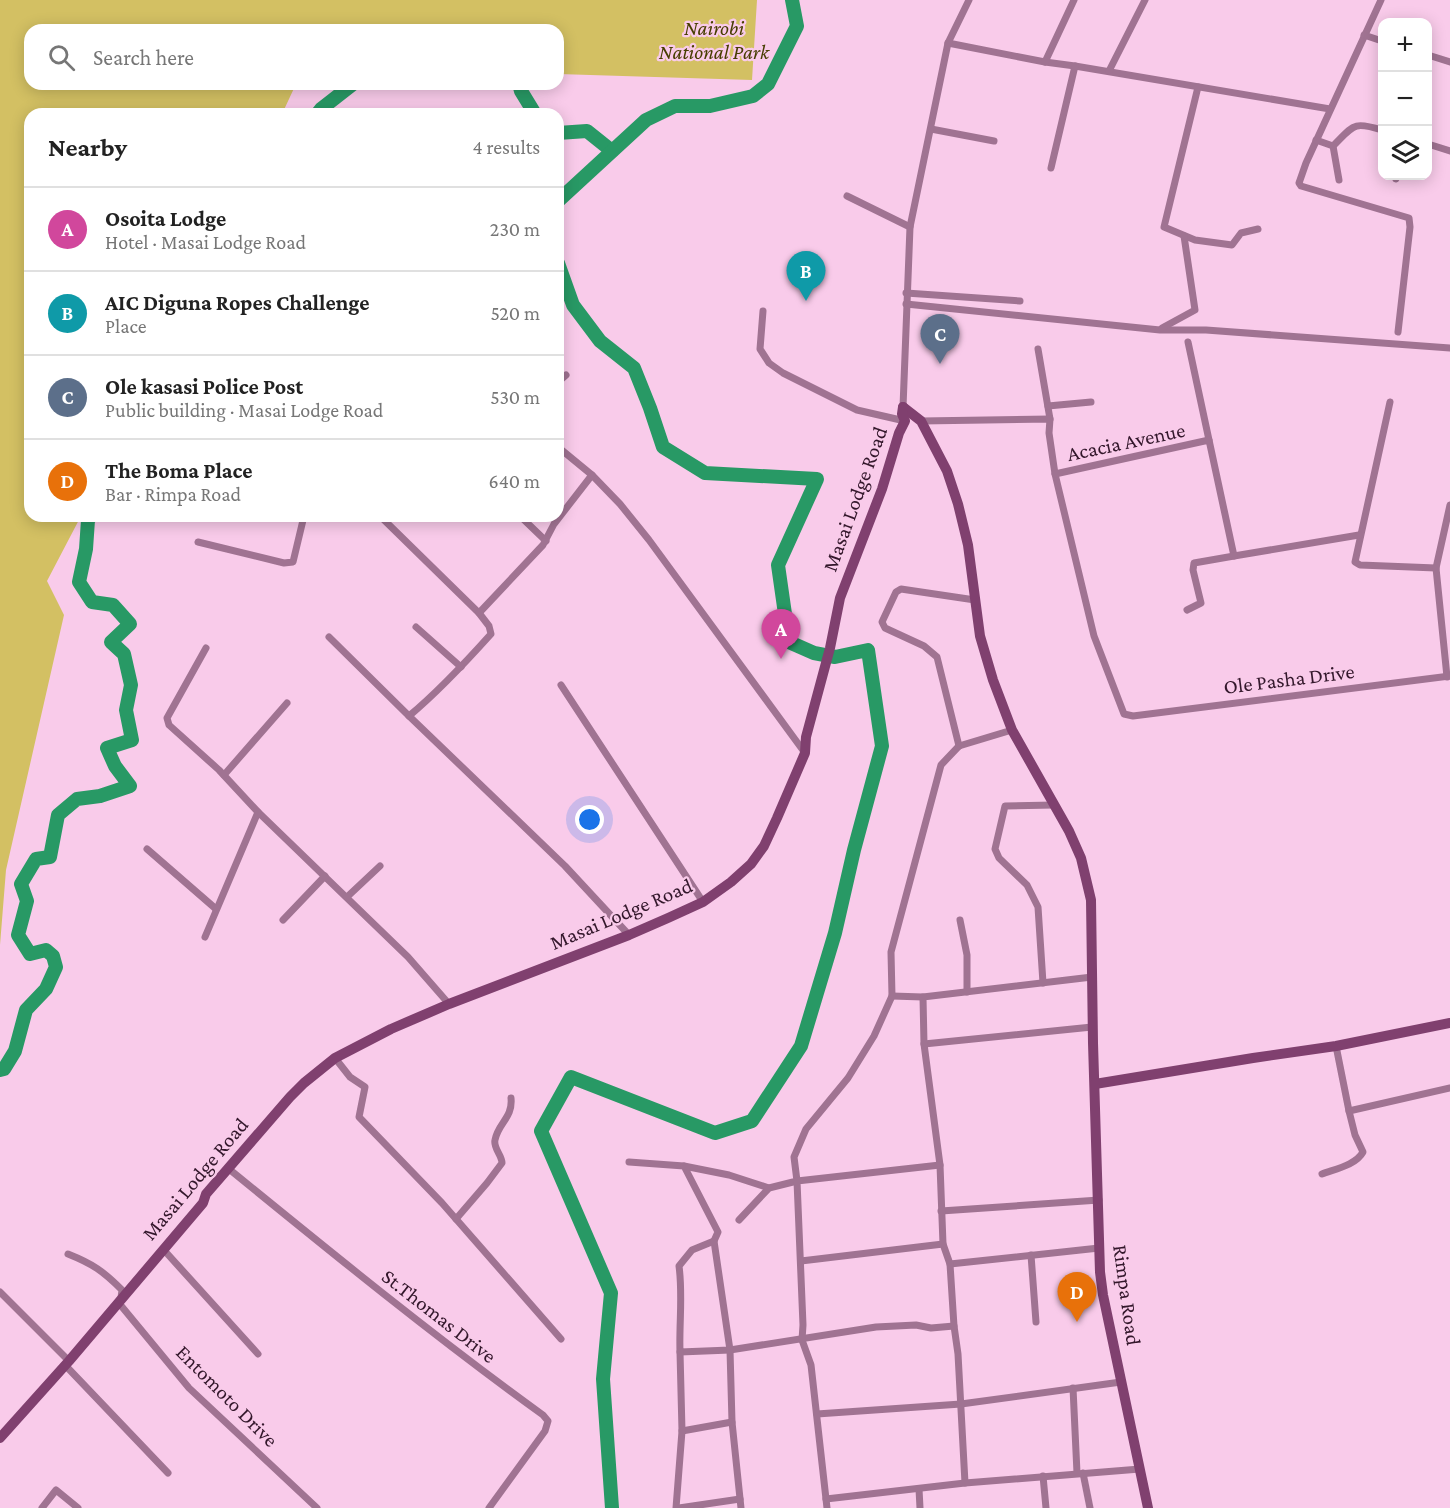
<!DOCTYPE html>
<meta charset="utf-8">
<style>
:root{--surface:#fff;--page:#f6f6f6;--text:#222;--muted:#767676;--line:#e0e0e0;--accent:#0f766e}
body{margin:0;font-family:"Crimson Pro",serif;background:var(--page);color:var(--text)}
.controls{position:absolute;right:18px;top:18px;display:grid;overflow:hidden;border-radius:12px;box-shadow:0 3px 15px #0003}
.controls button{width:54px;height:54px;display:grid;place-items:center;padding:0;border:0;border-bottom:2px solid var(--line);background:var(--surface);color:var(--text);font:30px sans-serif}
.you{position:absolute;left:590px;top:820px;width:21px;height:21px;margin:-15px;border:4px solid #fff;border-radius:50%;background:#1a73e8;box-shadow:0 0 0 9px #1a73e833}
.badge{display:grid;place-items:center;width:39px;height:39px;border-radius:50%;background:var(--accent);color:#fff;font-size:20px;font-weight:700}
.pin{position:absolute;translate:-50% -50px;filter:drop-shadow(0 2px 3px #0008)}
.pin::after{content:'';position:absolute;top:32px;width:21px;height:18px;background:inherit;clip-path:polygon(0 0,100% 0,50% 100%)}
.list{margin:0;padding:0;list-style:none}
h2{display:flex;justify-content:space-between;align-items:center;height:78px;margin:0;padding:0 24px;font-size:26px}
h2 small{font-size:20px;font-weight:400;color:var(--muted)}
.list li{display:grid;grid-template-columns:39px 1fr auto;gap:18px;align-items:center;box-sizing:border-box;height:84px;padding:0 24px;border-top:2px solid var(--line)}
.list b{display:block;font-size:22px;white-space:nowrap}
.list p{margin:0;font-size:20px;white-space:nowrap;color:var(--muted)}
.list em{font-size:20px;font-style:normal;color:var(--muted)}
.icon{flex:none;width:33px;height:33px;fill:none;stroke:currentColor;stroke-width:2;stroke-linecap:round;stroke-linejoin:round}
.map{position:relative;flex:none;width:1450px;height:1508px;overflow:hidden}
.search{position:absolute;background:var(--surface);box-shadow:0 3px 15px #0003;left:24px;top:24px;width:540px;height:66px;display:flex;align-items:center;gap:15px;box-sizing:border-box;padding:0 21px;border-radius:18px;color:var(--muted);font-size:22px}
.panel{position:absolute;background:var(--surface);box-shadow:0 3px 15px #0003;left:24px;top:108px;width:540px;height:414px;border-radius:18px}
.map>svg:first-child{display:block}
</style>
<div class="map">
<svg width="1450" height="1508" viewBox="0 0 1450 1508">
<rect width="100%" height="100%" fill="#f9cbea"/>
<!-- green -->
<path fill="#d3c063" d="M0 0H757L752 80 558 74V30H30V84H296L282 114H30V516H81L47 581 64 615 6 870 0 945Z"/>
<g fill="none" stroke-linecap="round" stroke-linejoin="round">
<!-- river -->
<g stroke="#289965" stroke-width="14">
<path d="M519 84 521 91 535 114"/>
<path d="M317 114 321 109 353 84"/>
<path d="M558 133 587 131 612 151"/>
<path d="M558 201 646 120 675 106H710L753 96 768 84 797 26 792 0"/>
<path d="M558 263 573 305 600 341 634 368 650 408 663 447 705 473 817 479 778 565 789 642 814 653 835 657 868 650 882 746 854 850 835 933 801 1046 752 1121 715 1133 571 1077 541 1131 611 1293 603 1379 612 1508"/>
<path d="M0 1070 4 1069 15 1051 26 1010 46 989 56 967 53 956 46 950 30 954 18 935 27 901 21 884 36 859 50 857 58 815 77 799 100 796 130 786 115 766 107 748 132 740 126 710 131 685 124 654 111 642 130 624 113 605 92 602 79 582 86 549 88 520 91 516"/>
</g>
<!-- street -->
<g stroke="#a07392" stroke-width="7">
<path d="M1381 0 1306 163 1299 183 1301 186 1409 218 1410 227 1398 332"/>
<path d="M1364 35 1382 41"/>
<path d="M948 43 1045 62 1075 66 1330 109"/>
<path d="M1428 55 1450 62"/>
<path d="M1045 62 1074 0"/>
<path d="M1109 71 1145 0"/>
<path d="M1198 87 1164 227 1195 240 1232 245 1241 233 1258 229"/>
<path d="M931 129 994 141"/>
<path d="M1316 140 1333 146 1339 180"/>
<path d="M1428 144 1450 151"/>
<path d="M1333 146C1354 125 1353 121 1382 130"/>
<path d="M1051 168 1075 66"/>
<path d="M1396 179 1397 176"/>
<path d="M847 196 910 227"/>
<path d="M906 293 1020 301"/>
<path d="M906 304 1160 330H1206L1450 348"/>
<path d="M763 311 760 349 769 363 783 373 857 410 905 421"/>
<path d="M1162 328 1195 310 1184 236"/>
<path d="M1188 342 1209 440"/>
<path d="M1038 349 1050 419"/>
<path d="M558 382 566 375"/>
<path d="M1390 402 1355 562 1360 565 1436 568"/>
<path d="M1048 406 1091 402"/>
<path d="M903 407 910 227 948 43 969 0"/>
<path d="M921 421 1050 419 1049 433 1055 474 1094 636 1124 714 1133 716 1450 676"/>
<path d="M558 447 592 475 620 504 649 540 805 753"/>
<path d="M1055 474 1209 440 1234 556 1359 535"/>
<path d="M380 516 479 613 489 626 491 634C465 663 439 691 409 716L565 866 629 935"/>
<path d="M520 516 546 541"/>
<path d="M198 542 284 563 293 562 304 516"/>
<path d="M1187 610 1201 603 1193 570 1194 563 1234 556"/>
<path d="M479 613 543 545 554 524 592 475"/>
<path d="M416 627 461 667"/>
<path d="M329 637 409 716"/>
<path d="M206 648 167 718 169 725 219 770 258 812 408 957 449 1004"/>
<path d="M1447 677 1436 568 1450 505"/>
<path d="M561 685 703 902"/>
<path d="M959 746 937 657 924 646 885 628 882 622 896 592 901 589 975 600"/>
<path d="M224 775 287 703"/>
<path d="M147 849 216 909"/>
<path d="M347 897 380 866"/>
<path d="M283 920 325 876"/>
<path d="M960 920 967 955V992"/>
<path d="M205 937 258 812"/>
<path d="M1043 983 1038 907 1027 885 999 858 995 849 1005 806 1054 805"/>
<path d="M892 996 923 997"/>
<path d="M924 1044 1092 1027"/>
<path d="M1336 1046 1349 1111 1450 1088"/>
<path d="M335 1058 350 1077 365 1087 359 1117 442 1203 561 1339"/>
<path d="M629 1162 684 1166 718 1232 714 1241 692 1250 679 1266C683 1295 679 1323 680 1352L730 1350 876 1327 916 1325 931 1328 954 1326"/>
<path d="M684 1166 729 1175 769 1188"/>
<path d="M229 1169C332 1253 435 1337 543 1415L548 1421 545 1431 489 1508"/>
<path d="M1322 1174C1335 1169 1356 1165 1363 1152L1355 1135 1349 1111"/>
<path d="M941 1211 1099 1200"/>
<path d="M456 1219 487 1183 502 1163C502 1155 493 1148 495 1140 498 1123 513 1118 511 1098"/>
<path d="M739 1220 769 1188 797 1181 794 1157 806 1129 848 1078 874 1036 892 996 891 952 941 765 959 746 1012 730"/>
<path d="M714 1241 730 1350 732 1422 741 1508"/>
<path d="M163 1249 258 1354"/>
<path d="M68 1254C93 1264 103 1271 122 1290L121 1298"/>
<path d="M1031 1255 1036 1322"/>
<path d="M801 1261 943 1244"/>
<path d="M950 1264 1099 1248"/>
<path d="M0 1292 69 1361"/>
<path d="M118 1302 189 1388 317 1508"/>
<path d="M65 1365 168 1473"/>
<path d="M1073 1388 1077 1473"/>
<path d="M817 1414 961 1404 1121 1382"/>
<path d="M682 1431 732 1422"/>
<path d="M1083 1473 1090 1508"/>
<path d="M1043 1476 1046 1508"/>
<path d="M965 1483 958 1354 954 1326 950 1264 943 1244 940 1165 924 1044 923 997 1092 977"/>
<path d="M919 1489 920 1508"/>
<path d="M826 1499 965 1483 1140 1469"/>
<path d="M42 1508 56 1490 78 1508"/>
<path d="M676 1508 682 1431 680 1352"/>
<path d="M679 1508 740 1499"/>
<path d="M827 1508 811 1365 802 1340 803 1325 797 1181 940 1165"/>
</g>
<!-- secondary -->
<g stroke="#80406f" stroke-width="10">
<path d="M903 407 921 421 947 471 958 504 968 545 980 636 993 680 1012 730 1069 831 1081 858 1091 900 1093 1043 1100 1272 1103 1295 1148 1508"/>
<path d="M1095 1084 1253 1058 1336 1046 1450 1023"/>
<path d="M0 1438 69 1361 203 1203 206 1194 290 1097 304 1083 335 1058 391 1029 449 1004 629 935 668 918 703 902 731 882 751 864 764 846 777 818 805 753 806 737 830 648 840 598 882 489 899 433 905 421 902 414 903 407"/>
</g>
</g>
<g text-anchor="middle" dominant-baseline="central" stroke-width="4.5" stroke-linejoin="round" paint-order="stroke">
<!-- park labels -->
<g font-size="21" font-style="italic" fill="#473d00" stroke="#f9cbea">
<text x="714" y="28">Nairobi<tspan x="714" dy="24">National Park</tspan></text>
</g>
<!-- street labels -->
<g font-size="21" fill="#33172b" stroke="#f9cbea">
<text transform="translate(1126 442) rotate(-12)">Acacia Avenue</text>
<text transform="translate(855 499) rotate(-70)">Masai Lodge Road</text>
<text transform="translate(1289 679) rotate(-7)">Ole Pasha Drive</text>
<text transform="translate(621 914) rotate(-23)">Masai Lodge Road</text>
<text transform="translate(195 1179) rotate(-50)">Masai Lodge Road</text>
<text transform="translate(1127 1295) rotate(82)">Rimpa Road</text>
<text transform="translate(439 1316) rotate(38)">St.Thomas Drive</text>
<text transform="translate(227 1396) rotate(45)">Entomoto Drive</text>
</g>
</g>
</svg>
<div class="controls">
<button>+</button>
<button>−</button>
<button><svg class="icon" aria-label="layers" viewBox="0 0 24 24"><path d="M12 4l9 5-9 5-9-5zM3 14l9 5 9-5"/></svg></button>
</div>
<div class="you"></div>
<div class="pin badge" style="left:781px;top:659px;background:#d1479c">A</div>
<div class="pin badge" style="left:806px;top:301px;background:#0f9aa8">B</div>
<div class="pin badge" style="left:940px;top:364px;background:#5c6f8a">C</div>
<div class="pin badge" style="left:1077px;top:1322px;background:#e8710a">D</div>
<div class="search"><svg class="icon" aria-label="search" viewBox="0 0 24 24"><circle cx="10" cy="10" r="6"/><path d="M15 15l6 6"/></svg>Search here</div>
<section class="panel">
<h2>Nearby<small>4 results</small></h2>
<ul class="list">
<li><span class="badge" style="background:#d1479c">A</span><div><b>Osoita Lodge</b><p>Hotel · Masai Lodge Road</p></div><em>230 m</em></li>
<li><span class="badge" style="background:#0f9aa8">B</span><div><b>AIC Diguna Ropes Challenge</b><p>Place</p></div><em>520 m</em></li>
<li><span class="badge" style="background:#5c6f8a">C</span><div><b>Ole kasasi Police Post</b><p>Public building · Masai Lodge Road</p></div><em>530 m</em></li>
<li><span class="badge" style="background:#e8710a">D</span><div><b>The Boma Place</b><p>Bar · Rimpa Road</p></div><em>640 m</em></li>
</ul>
</section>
</div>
